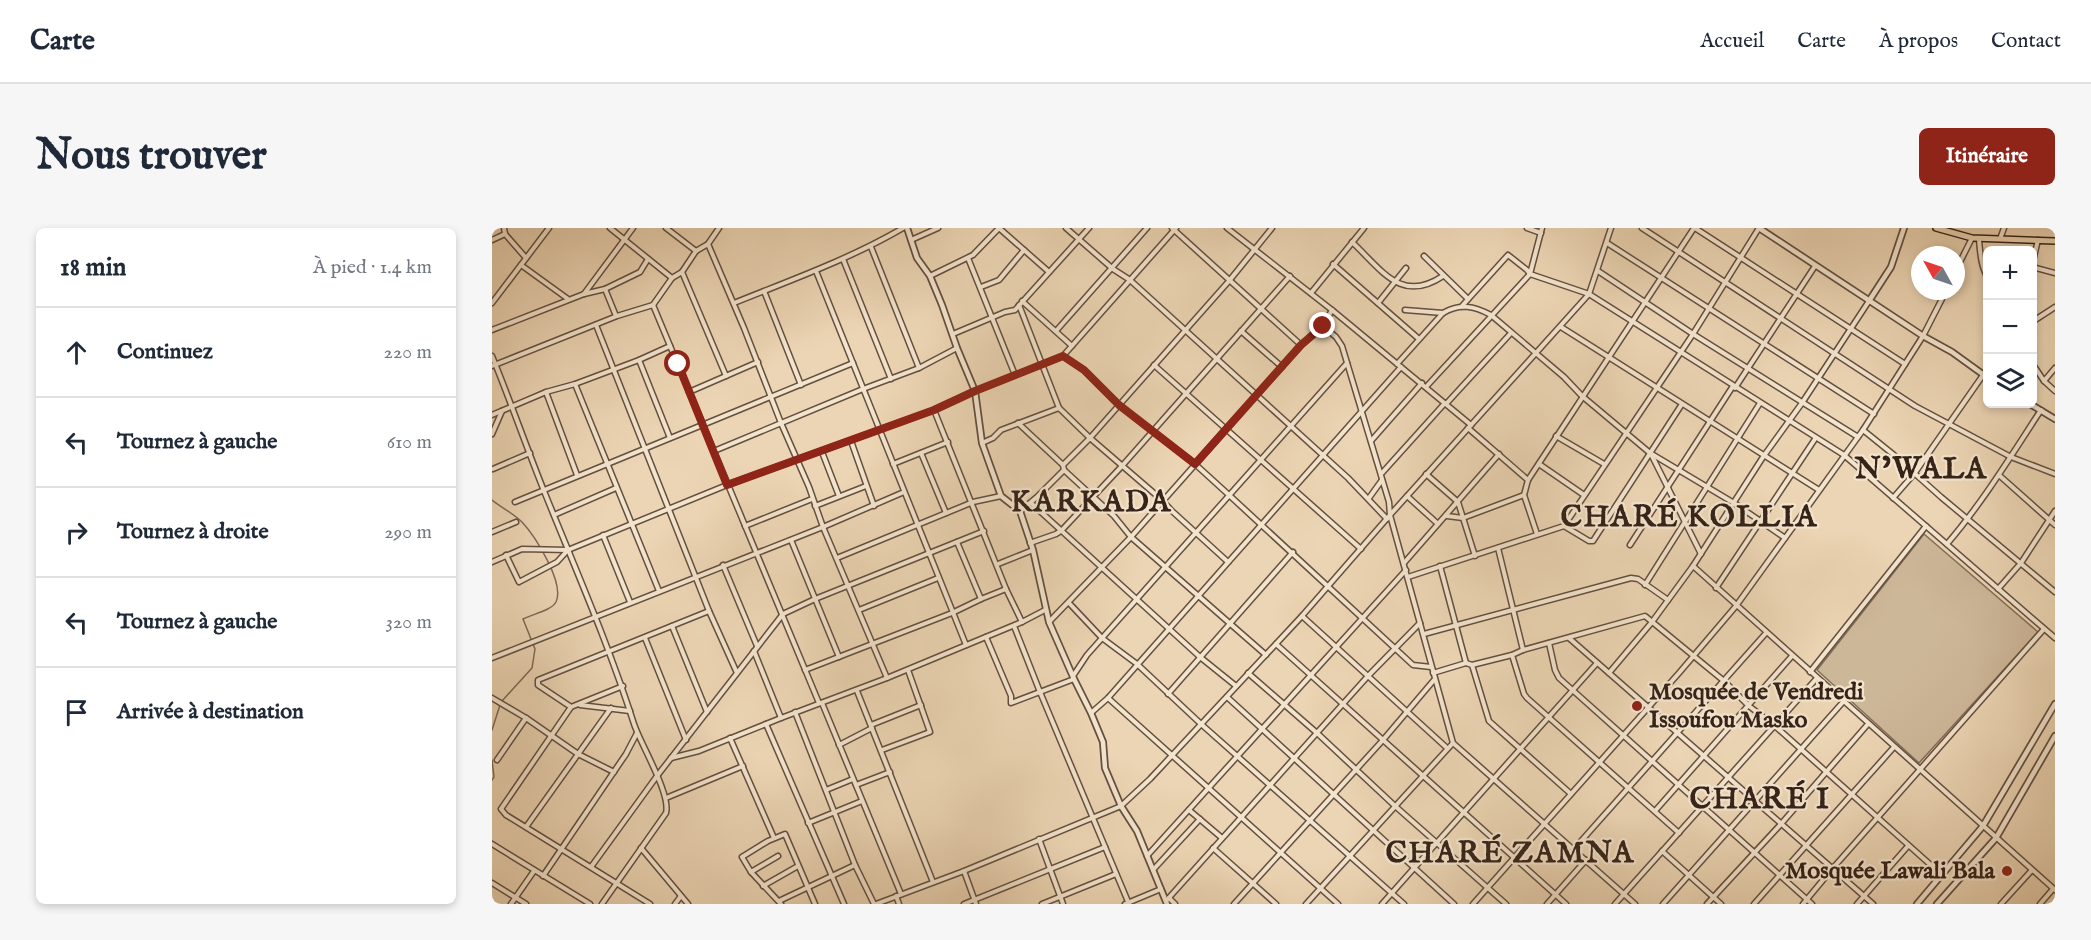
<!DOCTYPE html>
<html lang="fr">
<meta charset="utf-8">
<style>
:root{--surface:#fff;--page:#f6f6f7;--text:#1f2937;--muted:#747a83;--line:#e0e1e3;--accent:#8f2418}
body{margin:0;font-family:"IM FELL English",serif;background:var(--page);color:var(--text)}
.controls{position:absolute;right:18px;top:18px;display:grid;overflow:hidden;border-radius:9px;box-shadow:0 3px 9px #0003}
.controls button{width:54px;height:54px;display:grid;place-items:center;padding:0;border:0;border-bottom:2px solid var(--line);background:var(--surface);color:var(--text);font:30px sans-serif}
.compass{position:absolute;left:1419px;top:18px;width:54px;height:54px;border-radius:50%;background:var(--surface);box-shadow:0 3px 9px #0003;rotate:310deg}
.stop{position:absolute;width:18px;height:18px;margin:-14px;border:4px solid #8f2418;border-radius:50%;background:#fff}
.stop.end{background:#8f2418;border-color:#fff;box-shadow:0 2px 6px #0008}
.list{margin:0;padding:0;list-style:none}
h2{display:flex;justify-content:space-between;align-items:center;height:78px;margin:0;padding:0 24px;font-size:26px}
h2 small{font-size:20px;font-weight:400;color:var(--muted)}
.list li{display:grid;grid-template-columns:39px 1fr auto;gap:18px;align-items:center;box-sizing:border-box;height:90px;padding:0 24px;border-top:2px solid var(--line)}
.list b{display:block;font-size:22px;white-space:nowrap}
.list em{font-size:20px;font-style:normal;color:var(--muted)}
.icon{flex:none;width:33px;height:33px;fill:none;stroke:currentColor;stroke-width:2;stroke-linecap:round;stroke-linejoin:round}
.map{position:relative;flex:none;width:1563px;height:676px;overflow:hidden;border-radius:9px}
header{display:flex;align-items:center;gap:36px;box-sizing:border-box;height:84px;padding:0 30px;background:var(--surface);border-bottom:2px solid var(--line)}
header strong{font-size:28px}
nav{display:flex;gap:33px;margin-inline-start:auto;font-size:21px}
.intro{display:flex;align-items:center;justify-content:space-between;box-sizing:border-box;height:144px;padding:0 36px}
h1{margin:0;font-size:42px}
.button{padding:15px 27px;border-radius:9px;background:var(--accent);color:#fff;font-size:21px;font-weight:700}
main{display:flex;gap:36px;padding:0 36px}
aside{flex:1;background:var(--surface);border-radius:9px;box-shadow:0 3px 9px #0003}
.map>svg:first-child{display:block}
</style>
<header>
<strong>Carte</strong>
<nav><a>Accueil</a><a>Carte</a><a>À propos</a><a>Contact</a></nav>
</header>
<div class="intro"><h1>Nous trouver</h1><a class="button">Itinéraire</a></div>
<main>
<aside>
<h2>18 min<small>À pied · 1.4 km</small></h2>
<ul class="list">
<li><svg class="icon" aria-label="ahead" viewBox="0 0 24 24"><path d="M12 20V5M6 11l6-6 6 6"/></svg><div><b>Continuez</b></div><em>220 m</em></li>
<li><svg class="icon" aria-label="left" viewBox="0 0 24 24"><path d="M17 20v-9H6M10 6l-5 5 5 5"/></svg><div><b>Tournez à gauche</b></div><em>610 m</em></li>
<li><svg class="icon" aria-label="right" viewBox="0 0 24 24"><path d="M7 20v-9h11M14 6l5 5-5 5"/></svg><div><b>Tournez à droite</b></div><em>290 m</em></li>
<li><svg class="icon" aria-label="left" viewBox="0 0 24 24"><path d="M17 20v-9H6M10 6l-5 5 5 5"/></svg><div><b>Tournez à gauche</b></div><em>320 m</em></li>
<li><svg class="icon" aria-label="arrive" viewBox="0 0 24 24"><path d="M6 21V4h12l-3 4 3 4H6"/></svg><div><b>Arrivée à destination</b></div></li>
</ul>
</aside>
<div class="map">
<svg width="1563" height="676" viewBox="0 0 1563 676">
<rect width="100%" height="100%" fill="#ecd5b4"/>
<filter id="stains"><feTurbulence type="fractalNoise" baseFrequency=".00333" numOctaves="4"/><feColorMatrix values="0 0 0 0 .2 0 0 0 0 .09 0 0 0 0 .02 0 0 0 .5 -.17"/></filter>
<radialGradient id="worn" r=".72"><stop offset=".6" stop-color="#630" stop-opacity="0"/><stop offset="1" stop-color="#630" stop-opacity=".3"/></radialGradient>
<!-- green -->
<path fill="#cdb799" stroke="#826d58" stroke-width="1.5" d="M1432 306 1546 404 1427 535 1325 442Z"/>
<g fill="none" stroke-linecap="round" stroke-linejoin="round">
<!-- stream -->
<g stroke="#7e6956" stroke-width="1.5">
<path d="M0 272C10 280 21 285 30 294 43 308 73 355 64 374 59 383 40 386 31 391L43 421 40 440 10 473"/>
<path d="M0 502 8 477"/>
<path d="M0 532 2 549 0 552"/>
</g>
<!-- minor casing -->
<g stroke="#64503f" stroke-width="7">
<g id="minor">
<path d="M12 0 13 6 34 30"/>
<path d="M118 0 180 50"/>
<path d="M174 0 204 23"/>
<path d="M574 0 621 41 638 52 856 250 895 291"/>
<path d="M680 0 809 117"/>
<path d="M735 0 840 82 979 197"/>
<path d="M1035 0 1049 5"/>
<path d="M1150 0 1423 178 1519 229 1563 246"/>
<path d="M1203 0 1413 136"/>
<path d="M1487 11C1488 24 1489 39 1496 50"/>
<path d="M1508 11 1512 0"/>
<path d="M0 12 13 6"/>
<path d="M419 12 446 0"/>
<path d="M860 14C890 42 909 76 951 48"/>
<path d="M1115 15 1382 186"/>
<path d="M216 16 252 100 289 195 317 259 331 299 395 450 530 394 553 382"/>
<path d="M379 19 427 140"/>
<path d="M932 28 976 71"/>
<path d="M476 30 523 147"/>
<path d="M351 31 399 151"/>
<path d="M841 36 927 111"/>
<path d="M29 37 76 71"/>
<path d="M1540 37 1546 12"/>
<path d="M1540 39 1563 45"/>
<path d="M1464 42 1480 10"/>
<path d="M324 43 474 417"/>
<path d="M1106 43 1201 106 1366 209"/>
<path d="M190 44 234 148"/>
<path d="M438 48 481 27 507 0 557 44"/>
<path d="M489 59 507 52 532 22"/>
<path d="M113 61 124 88"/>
<path d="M272 63 309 157"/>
<path d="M819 65 872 0"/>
<path d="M92 66 141 0"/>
<path d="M530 73 580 118"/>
<path d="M0 75 57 0"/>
<path d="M242 75C299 52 358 31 411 0"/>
<path d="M886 75 914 40"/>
<path d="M161 77 327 475"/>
<path d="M527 77 567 180"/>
<path d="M970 78 1016 27 1035 42 1038 46 1097 66 1352 227 1563 410"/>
<path d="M913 82 951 85"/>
<path d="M1540 94 1563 79"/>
<path d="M104 97 217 383 245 445"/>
<path d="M831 98 844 109 850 118 897 274 898 287 961 515 1143 676"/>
<path d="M1069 99 1327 262"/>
<path d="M0 102 92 66 113 61 148 44 156 31"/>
<path d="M564 103 655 0"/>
<path d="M749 103 790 139"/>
<path d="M461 106 513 84 523 82 597 0"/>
<path d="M0 128C18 172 34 218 52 263 83 340 117 417 142 496 149 517 179 566 174 585L110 676"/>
<path d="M571 128 592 142 627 177 703 236 737 267 921 437 939 439"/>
<path d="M147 132 178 210"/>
<path d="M1540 135 1552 153 1563 163"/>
<path d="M905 136 951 85C968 75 982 78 999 87L1072 149 1090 168 1158 225 1242 275 1293 310"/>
<path d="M662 137 869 321"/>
<path d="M0 138 125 88 161 77 180 50 190 44 204 23 216 16 227 0"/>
<path d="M1552 153 1563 140"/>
<path d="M83 156 167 363"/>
<path d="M934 159 1038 46 1050 0"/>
<path d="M1243 160 1323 38"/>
<path d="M54 164 85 247"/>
<path d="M197 164 266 134"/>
<path d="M954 176 1019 105"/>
<path d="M442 182 514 361 530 394"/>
<path d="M0 187 54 164 83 156 147 132 178 118"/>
<path d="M526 195 571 237"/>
<path d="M976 200 1036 252"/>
<path d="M1371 202 1402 227 1449 269 1563 364"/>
<path d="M0 206 10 183"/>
<path d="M1064 208 1112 236"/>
<path d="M359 213 382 278"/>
<path d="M879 213 930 155"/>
<path d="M490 215 501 210 509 202 567 180 598 210 670 272 680 283 736 334"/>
<path d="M222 223 371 161 427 140 465 120"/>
<path d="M330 224 347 268"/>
<path d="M429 225 454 285"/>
<path d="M1159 226 1209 326"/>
<path d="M401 236 456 214"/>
<path d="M1047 236 1092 267"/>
<path d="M1 241 38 225"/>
<path d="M572 242 622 288 639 309 774 427"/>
<path d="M890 245 953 175"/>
<path d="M934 246 966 274 983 328"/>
<path d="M1508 248 1563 297"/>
<path d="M915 268 946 296"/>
<path d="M877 270 890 252"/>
<path d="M1401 270 1422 246 1496 140"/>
<path d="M23 274 361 135"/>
<path d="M539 275 708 429 744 458"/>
<path d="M323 278 374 258"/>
<path d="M528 283 545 269 572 242 571 237 598 210 737 53 780 0"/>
<path d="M62 287 124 260"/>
<path d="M955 288 971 290 1032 267"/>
<path d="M253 298 320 271"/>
<path d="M1072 298 1097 313H1101L1190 176"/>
<path d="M0 304 24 294"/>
<path d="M1045 306 1032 267 1036 252 1202 0"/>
<path d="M111 307 138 374"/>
<path d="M299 312 347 429"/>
<path d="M465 314 489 371"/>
<path d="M538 315 564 306 570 302 630 238 798 48"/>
<path d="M1455 316C1491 274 1519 228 1549 182"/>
<path d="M1138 317 1241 158"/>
<path d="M1006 320 1031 422"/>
<path d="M14 327 27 354 65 334 76 322"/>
<path d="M345 330 481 274 509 268"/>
<path d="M0 334 30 321 76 322 235 257 442 182 483 163 571 128 684 0"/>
<path d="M912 335 1007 226"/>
<path d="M506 336 541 322"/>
<path d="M231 337 265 418"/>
<path d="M948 338 974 435"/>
<path d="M1201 338 1563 662"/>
<path d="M916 349 1072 298 1201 106 1267 0"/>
<path d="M1153 357 1268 175"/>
<path d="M1224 360 1323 211"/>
<path d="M1506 361 1529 335 1563 283"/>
<path d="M577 375 610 410 645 436 709 496 912 676"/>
<path d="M367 382 446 350"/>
<path d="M810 388 955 520"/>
<path d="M557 394 639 309 809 117 831 98 840 82"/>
<path d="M180 398 215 484"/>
<path d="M522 398 548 464 637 676"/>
<path d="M932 406 1139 350 1146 351 1176 372"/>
<path d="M494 409 519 468V475L582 451"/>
<path d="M153 410 194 512"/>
<path d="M1077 410 1381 676"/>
<path d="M1057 415 1063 442 1067 450 1320 676"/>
<path d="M784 416 1074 676"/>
<path d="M262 423 289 490"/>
<path d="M1020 427 1032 466 1035 470 1187 605"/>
<path d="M0 430 331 299 412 264"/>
<path d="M980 437 997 493 1079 566"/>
<path d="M313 442 460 385 489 371 514 361"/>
<path d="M1318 444 1434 298"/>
<path d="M756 445 825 505 903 578 1014 676"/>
<path d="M941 445 974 435 980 437 1020 427 1031 422 1153 388 1232 453 1257 478 1283 498 1450 647"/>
<path d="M1117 445 1160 394 1201 338 1271 229 1310 175 1377 73"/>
<path d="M581 448 595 427 855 135"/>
<path d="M131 458 79 479 9 581 14 587 158 676"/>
<path d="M365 463 441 654"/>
<path d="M676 466 801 324"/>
<path d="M735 469 962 676"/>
<path d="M0 470 34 490 86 526 122 544"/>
<path d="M616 470 846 676"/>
<path d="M330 475 409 666"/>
<path d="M88 477 138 483"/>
<path d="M79 479 46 457V452L217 383"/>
<path d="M303 484 363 637 382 676"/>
<path d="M599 485 616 470 909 139"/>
<path d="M274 496 352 676"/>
<path d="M379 497 429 477"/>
<path d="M238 510 282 610"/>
<path d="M347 517 380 500"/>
<path d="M390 522 438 504 416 442"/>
<path d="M179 530 207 523 289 490 395 450"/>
<path d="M5 532 34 490"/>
<path d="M364 557 398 544"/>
<path d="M334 562 361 551"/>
<path d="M174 570 251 538"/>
<path d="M697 582 730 610"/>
<path d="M1163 583 1300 428"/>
<path d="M316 595 370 573"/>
<path d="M34 599 119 480"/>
<path d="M547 611 571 676"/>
<path d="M0 616 98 676"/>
<path d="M149 620 196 676"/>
<path d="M721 620 784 676"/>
<path d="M1082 621 1274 405"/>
<path d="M1170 623 1229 676"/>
<path d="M655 628 914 342"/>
<path d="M99 639 165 548 291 386 323 371 492 303"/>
<path d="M661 642 708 591"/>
<path d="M472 643 484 676"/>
<path d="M259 644 286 628"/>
<path d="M51 648 134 526 145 505"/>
<path d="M0 655 34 676"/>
<path d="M271 658 306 638"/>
<path d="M404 668 407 676"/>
<path d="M677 670 683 676"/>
<path d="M287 673 363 637"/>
<path d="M674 673 876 448 928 395"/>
<path d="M19 676 42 643"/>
<path d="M183 676 189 668"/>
<path d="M289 676 259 644 250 629 276 613 293 606 323 676"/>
<path d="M384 676 472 643 629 578 658 551 810 388 898 287 1097 66 1119 0"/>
<path d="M472 676 613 619"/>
<path d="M550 676 624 646"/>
<path d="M633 676 669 661"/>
<path d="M742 676 891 512 942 452"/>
<path d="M814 676 961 515"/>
<path d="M890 676 1105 435"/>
<path d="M981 676 1187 445 1244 378 1371 202 1431 108 1454 63"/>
<path d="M1055 676 1094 632"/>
<path d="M1123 676 1325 450"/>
<path d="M1171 676 1351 474"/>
<path d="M1215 676 1289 596 1376 496"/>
<path d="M1262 676 1402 519"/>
<path d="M1311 676 1341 640 1552 401"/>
<path d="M1365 676 1416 618"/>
<path d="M1509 676 1540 642"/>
<path d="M1548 676 1561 661"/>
</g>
</g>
<!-- tertiary casing -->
<g stroke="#64503f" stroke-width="8">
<g id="tertiary">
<path d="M415 0 425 30 438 48 450 77 465 120 483 163 490 215 509 268 528 283 541 322 557 394 582 451 599 485 611 514 613 540 629 578 645 603 675 676"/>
<path d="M1267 0 1431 108 1460 124 1496 150"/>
<path d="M1377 73 1399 39 1412 0"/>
<path d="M1538 176 1563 191"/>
<path d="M1425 676 1491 598 1563 476"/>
<path d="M1445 676 1504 610 1563 508"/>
</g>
</g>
<!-- primary casing -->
<g stroke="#362318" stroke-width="8">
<path id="primary" d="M1444 0 1480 10 1563 13"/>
</g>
<!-- minor -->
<use href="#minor" stroke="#f3e4ce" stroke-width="4"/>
<!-- tertiary -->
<use href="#tertiary" stroke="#f3e4ce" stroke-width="4.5"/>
<!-- primary -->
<use href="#primary" stroke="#ecd5b4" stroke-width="5"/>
</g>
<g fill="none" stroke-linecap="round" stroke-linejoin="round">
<!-- route -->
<path stroke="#8f2418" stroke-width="8" d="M186 136 235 257 442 182 483 163 571 128 592 142 627 177 703 236 809 117 831 98"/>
</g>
<!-- markers -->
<g fill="#8f2418" stroke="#f3e4ce" stroke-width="2">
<circle cx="1145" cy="478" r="6"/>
<circle cx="1515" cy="643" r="6"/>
</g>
<g text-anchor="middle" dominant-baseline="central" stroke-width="4.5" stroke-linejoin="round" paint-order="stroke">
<!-- poi labels -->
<g font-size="24" font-weight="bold" fill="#362318" stroke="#f3e4ce" text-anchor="start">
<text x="1157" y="464">Mosquée de Vendredi<tspan x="1157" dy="28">Issoufou Masko</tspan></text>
<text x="1503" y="643" text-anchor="end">Mosquée Lawali Bala</text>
</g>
<!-- district labels -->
<g font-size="30" font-weight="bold" letter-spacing="1.5" fill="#362318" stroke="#f3e4ce">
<text x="1429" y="242">N’WALA</text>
<text x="599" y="275">KARKADA</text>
<text x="1197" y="290">CHARÉ KOLLIA</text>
<text x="1268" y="572">CHARÉ I</text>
<text x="1018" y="626">CHARÉ ZAMNA</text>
</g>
</g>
<rect width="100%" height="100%" filter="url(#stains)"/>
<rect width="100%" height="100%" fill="url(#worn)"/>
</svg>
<div class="controls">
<button>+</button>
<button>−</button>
<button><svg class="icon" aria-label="layers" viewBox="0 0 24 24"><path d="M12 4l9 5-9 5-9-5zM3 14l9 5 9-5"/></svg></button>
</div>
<svg class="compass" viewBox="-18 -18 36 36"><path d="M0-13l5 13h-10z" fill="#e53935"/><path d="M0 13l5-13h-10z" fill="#747a83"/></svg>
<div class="stop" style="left:186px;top:136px"></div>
<div class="stop end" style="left:831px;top:98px"></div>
</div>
</main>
